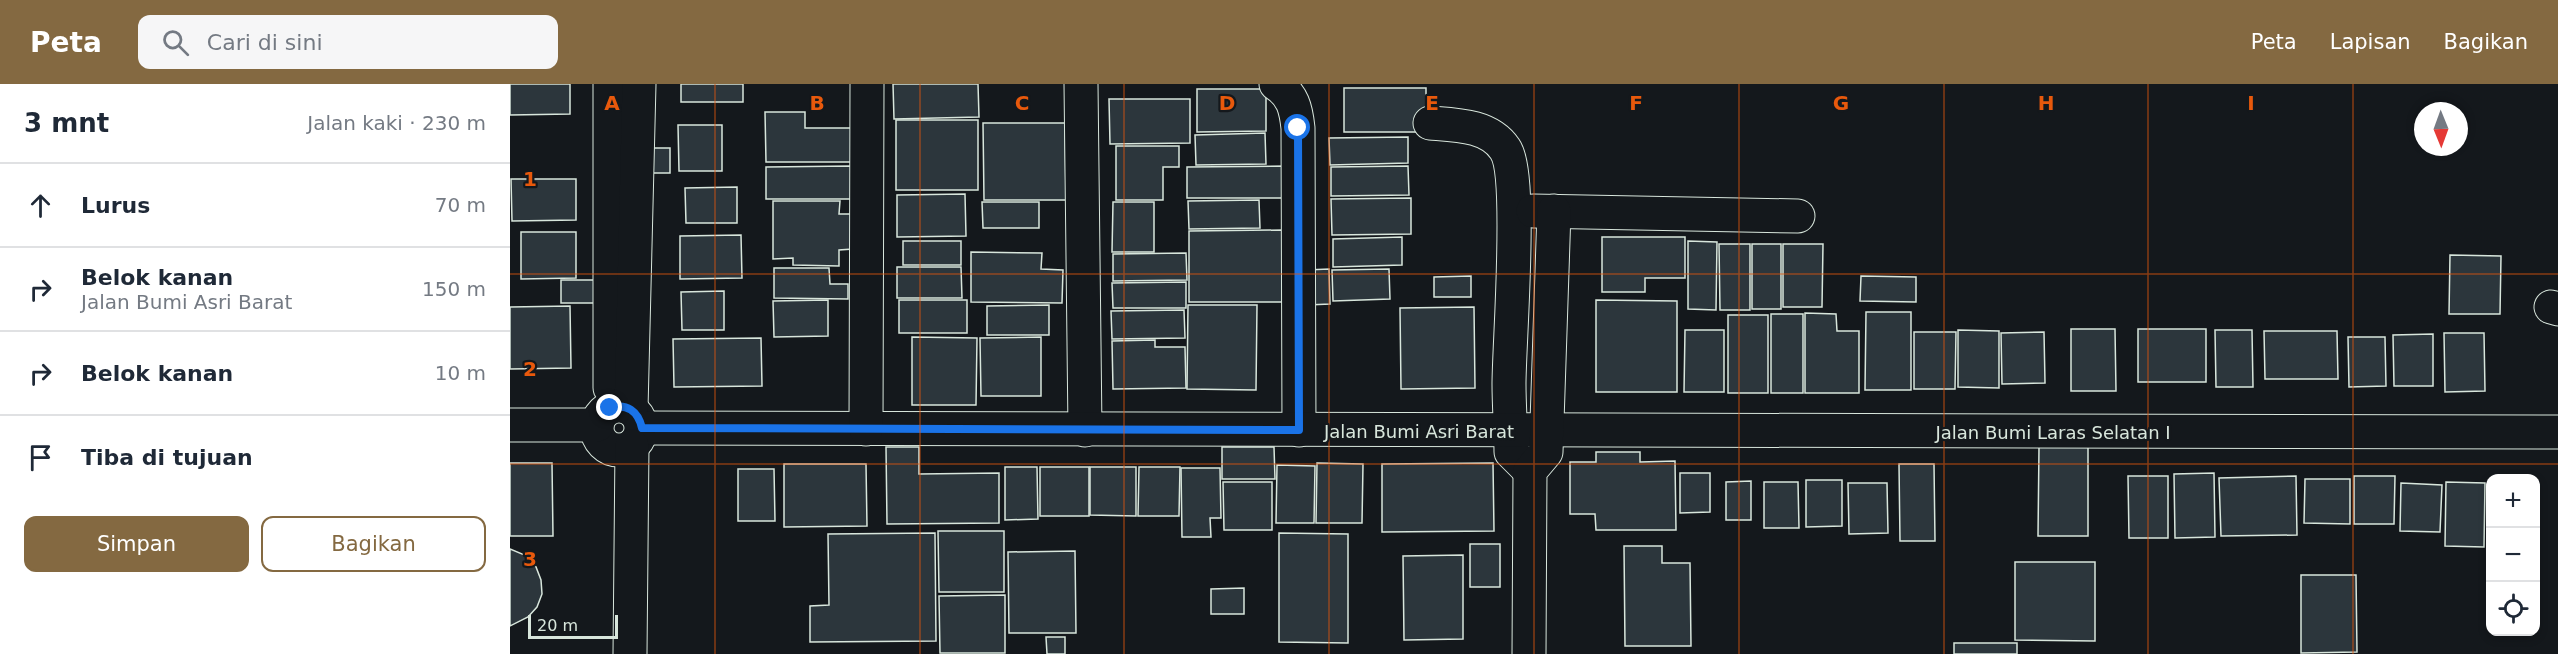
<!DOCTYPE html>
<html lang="id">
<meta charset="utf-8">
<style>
:root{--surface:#fff;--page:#f6f6f7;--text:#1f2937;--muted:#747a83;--line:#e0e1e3;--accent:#846941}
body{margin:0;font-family:"DejaVu Sans",sans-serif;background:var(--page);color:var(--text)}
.controls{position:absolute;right:18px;bottom:18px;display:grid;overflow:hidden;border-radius:12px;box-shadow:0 3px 9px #0003}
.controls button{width:54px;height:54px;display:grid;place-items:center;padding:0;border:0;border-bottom:2px solid var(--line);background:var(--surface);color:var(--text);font:30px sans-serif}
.compass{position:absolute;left:1904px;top:18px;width:54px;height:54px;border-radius:50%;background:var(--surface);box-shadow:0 3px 9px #0003;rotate:179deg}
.scale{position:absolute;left:18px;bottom:15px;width:90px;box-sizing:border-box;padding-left:6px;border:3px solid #d8e6dc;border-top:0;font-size:16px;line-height:21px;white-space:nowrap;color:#d8e6dc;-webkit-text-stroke:4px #14181c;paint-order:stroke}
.stop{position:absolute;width:18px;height:18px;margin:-14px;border:4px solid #1a73e8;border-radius:50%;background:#fff}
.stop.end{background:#1a73e8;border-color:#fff;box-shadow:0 2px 6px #0008}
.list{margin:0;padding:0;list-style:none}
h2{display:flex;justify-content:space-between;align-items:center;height:78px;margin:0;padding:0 24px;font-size:26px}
h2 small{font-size:20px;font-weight:400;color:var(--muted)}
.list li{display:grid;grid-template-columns:39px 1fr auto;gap:18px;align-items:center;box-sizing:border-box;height:84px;padding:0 24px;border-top:2px solid var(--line)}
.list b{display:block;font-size:22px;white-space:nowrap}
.list p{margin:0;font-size:20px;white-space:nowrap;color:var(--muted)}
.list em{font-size:20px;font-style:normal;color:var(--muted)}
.actions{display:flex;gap:12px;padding:18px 24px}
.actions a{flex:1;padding:14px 0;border:2px solid var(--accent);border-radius:12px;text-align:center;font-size:21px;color:var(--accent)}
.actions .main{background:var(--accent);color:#fff}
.icon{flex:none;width:33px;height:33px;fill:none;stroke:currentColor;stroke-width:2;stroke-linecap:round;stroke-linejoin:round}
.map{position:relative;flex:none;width:2048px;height:570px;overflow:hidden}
header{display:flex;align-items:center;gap:36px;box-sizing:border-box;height:84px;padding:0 30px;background:var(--accent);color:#fff}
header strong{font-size:28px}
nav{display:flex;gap:33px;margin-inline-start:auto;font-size:21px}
.search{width:420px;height:54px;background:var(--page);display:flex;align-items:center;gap:15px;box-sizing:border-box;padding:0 21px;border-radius:12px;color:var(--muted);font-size:22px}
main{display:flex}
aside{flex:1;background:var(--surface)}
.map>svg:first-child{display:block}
</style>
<header>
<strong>Peta</strong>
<div class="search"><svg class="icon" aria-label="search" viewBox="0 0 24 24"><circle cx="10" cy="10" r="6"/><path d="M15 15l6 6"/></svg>Cari di sini</div>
<nav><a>Peta</a><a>Lapisan</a><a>Bagikan</a></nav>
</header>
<main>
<aside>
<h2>3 mnt<small>Jalan kaki · 230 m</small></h2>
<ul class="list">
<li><svg class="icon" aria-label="ahead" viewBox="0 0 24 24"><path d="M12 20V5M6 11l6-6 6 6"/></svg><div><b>Lurus</b></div><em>70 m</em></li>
<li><svg class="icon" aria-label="right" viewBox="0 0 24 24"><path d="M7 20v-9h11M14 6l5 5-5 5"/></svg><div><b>Belok kanan</b><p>Jalan Bumi Asri Barat</p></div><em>150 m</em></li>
<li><svg class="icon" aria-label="right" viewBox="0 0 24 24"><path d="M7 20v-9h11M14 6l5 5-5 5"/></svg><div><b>Belok kanan</b></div><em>10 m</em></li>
<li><svg class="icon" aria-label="arrive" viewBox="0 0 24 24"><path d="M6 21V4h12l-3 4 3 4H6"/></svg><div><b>Tiba di tujuan</b></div></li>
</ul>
<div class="actions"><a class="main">Simpan</a><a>Bagikan</a></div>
</aside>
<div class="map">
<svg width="2048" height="570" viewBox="0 0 2048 570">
<rect width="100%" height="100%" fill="#14181c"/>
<!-- building -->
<g fill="#2c363c" stroke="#d8e6dc" stroke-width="1.5">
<path d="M0 0H60V30L0 31Z"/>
<rect x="171" y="0" width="62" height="18"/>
<path d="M383 0H468L469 33 384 35Z"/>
<rect x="834" y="4" width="82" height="44"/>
<path d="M687 5H756V47L687 48Z"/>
<path d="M599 15H680V59L600 60Z"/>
<path d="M255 28H295V44H341V78H256Z"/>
<rect x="386" y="36" width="82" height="70"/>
<path d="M473 39H555L556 116H474Z"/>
<path d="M168 41H212V87H169Z"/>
<path d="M755 49 756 80 686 81 685 51Z"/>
<path d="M898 53V79L820 81 819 54Z"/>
<path d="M606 62H669V83H653V116H606Z"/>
<rect x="134" y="64" width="26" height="25"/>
<path d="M341 82 342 115H256V83Z"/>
<path d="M775 82V114H677V83Z"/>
<path d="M898 82 899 111 821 112V83Z"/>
<path d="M1 95H66V136L2 137Z"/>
<path d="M227 103V139H176L175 104Z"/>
<path d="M455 110 456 152 387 153V111Z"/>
<path d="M901 114V150L822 151 821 115Z"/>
<path d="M749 116 750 144 679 145 678 117Z"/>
<path d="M263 117H330L329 130H344L343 165 329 166V182L283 181V174L263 175Z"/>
<path d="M472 118H529V144H473Z"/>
<path d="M603 118H644V168H602Z"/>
<path d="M772 146V218H679V147Z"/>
<path d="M11 148H66V194L11 195Z"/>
<path d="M231 151 232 194 170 195V152Z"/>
<path d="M892 153V181L823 183V155Z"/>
<path d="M1092 153H1175V194H1135V208H1092Z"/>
<rect x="393" y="157" width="58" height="24"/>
<path d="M1178 157 1207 158 1206 226 1178 225Z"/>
<path d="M1209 160H1240V226H1210Z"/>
<rect x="1242" y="160" width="29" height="65"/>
<path d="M1273 160H1313L1312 223H1273Z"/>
<path d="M461 168 532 169 531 185 553 186 552 219 461 218Z"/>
<path d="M676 169 677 196 603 197V170Z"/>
<path d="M1940 171 1991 172 1990 230H1939Z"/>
<path d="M387 183H451L452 214H387Z"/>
<path d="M264 184H319L320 200H338V215L264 214Z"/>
<path d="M819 185 820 220 797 221 796 186Z"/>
<path d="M879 185 880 215 823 217 822 186Z"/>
<path d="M961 192V213H924V193Z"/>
<path d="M1351 192 1406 193V218L1350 217Z"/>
<path d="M51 196H92L93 219H51Z"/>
<path d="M676 198V224H603L602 199Z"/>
<path d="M214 207V246H172L171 208Z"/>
<path d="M318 216V252L264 253 263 217Z"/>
<rect x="389" y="216" width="68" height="33"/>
<path d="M1086 216 1167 217V308H1086Z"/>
<path d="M539 221V251H477V222Z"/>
<path d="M678 221H747L746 306 677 305Z"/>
<path d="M60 222 61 284 0 285V223Z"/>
<path d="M964 223 965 304 891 305 890 224Z"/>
<path d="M674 226 675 254 602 255 601 227Z"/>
<path d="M1356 228H1401V306H1355Z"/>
<path d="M1295 229 1326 230 1327 247H1349V309H1295Z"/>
<rect x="1261" y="230" width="32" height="79"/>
<rect x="1218" y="231" width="40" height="78"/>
<path d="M1561 245H1605L1606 307H1561Z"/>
<rect x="1628" y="245" width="68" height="53"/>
<path d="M1175 246H1214V308H1174Z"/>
<path d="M1448 246 1489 247V304L1448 303Z"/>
<path d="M1705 246H1742L1743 303H1706Z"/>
<path d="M1754 247H1827L1828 295H1755Z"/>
<path d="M1404 248H1446L1445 305H1404Z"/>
<path d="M1534 248 1535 299 1492 300 1491 249Z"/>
<path d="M1934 249H1974L1975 307 1935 308Z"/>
<path d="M1923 250V302H1884L1883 251Z"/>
<path d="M402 253 467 254 466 321H402Z"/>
<path d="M531 253V312H471L470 254Z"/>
<path d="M1838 253H1875L1876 302 1839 303Z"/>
<path d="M251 254 252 302 164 303 163 255Z"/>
<path d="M645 256V263H675L676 304 603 305 602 257Z"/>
<path d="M376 363H409V390L489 389V439L377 440Z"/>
<path d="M712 363H764L765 395H712Z"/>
<path d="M1529 363H1578V452H1528Z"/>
<path d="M1086 368H1130V378L1165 377 1166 446H1086L1085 430H1060V378H1086Z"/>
<path d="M0 379H42L43 452H0Z"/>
<path d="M807 379 853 380 852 439H806Z"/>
<path d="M983 379 984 447 872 448V380Z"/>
<path d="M274 380H356L357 442 274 443Z"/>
<path d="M1389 380H1424L1425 457H1390Z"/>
<path d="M767 381 805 382 804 439H766Z"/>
<path d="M495 383H527L528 435 495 436Z"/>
<rect x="530" y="383" width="49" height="49"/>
<path d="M580 383H626V432L580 431Z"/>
<path d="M629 383H670L669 432H628Z"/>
<path d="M671 384H710L711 434H700L701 453H672Z"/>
<path d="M228 385H264L265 437H228Z"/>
<path d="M1170 389H1200V428L1170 429Z"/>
<path d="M1704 389 1705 453 1665 454 1664 390Z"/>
<path d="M1618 392H1658V454H1619Z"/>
<path d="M1786 392 1787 451 1711 452 1709 394Z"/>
<path d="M1844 392H1885L1884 440H1844Z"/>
<path d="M1795 395H1840V440L1794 439Z"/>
<path d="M1296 396H1332V442L1296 443Z"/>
<path d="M1241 397V436H1216V398Z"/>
<path d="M713 398H762V446H714Z"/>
<path d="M1254 398H1288L1289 444H1254Z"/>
<path d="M1936 398 1975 399 1974 463 1935 462Z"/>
<path d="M1338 399H1377L1378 449 1339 450Z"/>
<path d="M1891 399 1932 401 1930 448 1890 447Z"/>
<path d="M428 447H494V508H429Z"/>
<path d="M425 449 426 557 300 558V522L319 521 318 450Z"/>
<path d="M769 449 838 450V559L769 558Z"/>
<rect x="960" y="460" width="30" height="43"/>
<path d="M1114 462H1152V479H1180L1181 562H1115Z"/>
<path d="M0 465 17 472 26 483 31 496 32 510 27 523 18 533 0 542Z"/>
<path d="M565 467 566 549H499L498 468Z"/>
<path d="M953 471V555L894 556 893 472Z"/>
<path d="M1505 478H1585V557L1505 556Z"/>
<path d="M1791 491H1846L1847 568 1791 569Z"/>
<path d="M734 504V530H701V505Z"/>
<path d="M495 511V569H430L429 512Z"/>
<path d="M536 553H555V570H537Z"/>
<rect x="1444" y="559" width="63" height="11"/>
</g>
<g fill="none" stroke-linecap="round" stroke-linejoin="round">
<!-- minor casing -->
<g stroke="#d8e6dc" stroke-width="35">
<g id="minor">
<path d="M100 0V304"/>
<path d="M571 0 575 346"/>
<path d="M766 0C783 11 786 25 788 44L789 346"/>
<path d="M920 39C946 41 979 41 995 65 1013 91 999 258 999 300 999 323 1001 346 1001 368L1020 387"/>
<path d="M1023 127 1288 132"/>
<path d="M2041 223 2048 225"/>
<circle cx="109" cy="344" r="22"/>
<path d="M121 325 129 0"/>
<path d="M0 341H87"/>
<path d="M132 344 2048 348"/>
<path d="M356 345 357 0"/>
<path d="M120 570 122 362"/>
<path d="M1019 570 1020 387 1036 368 1044 127"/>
</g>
</g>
<!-- minor -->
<use href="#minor" stroke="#14181c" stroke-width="33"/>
</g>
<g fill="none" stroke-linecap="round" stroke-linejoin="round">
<!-- route -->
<path stroke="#1a73e8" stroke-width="8" d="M100 324C117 319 128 327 132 344L789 346 788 44"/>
</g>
<!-- grid -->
<path fill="none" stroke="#e8590c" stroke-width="1.5" stroke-opacity="0.55" d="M205 0V570M410 0V570M614 0V570M819 0V570M1024 0V570M1229 0V570M1434 0V570M1638 0V570M1843 0V570M0 190H2048M0 380H2048"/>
<g text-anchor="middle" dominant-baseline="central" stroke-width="4.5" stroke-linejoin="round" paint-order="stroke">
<!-- street labels -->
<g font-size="18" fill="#d8e6dc" stroke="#14181c">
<text x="909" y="347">Jalan Bumi Asri Barat</text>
<text x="1543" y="348">Jalan Bumi Laras Selatan I</text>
</g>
</g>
<g font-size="20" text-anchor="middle" font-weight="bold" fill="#e8590c" stroke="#14181c" stroke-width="4.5" stroke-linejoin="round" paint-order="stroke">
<text x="102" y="26">A</text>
<text x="307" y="26">B</text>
<text x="512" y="26">C</text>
<text x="717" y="26">D</text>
<text x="922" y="26">E</text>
<text x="1126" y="26">F</text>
<text x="1331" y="26">G</text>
<text x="1536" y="26">H</text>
<text x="1741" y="26">I</text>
<text x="20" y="102">1</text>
<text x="20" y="292">2</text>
<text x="20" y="482">3</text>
</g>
</svg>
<div class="controls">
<button>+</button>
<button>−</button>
<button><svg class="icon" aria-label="locate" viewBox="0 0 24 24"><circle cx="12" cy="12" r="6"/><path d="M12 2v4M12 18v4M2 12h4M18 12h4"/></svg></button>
</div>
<svg class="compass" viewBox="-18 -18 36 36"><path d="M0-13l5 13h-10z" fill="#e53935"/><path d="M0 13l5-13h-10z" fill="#747a83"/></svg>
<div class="scale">20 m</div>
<div class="stop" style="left:788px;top:44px"></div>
<div class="stop end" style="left:100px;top:324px"></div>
</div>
</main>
